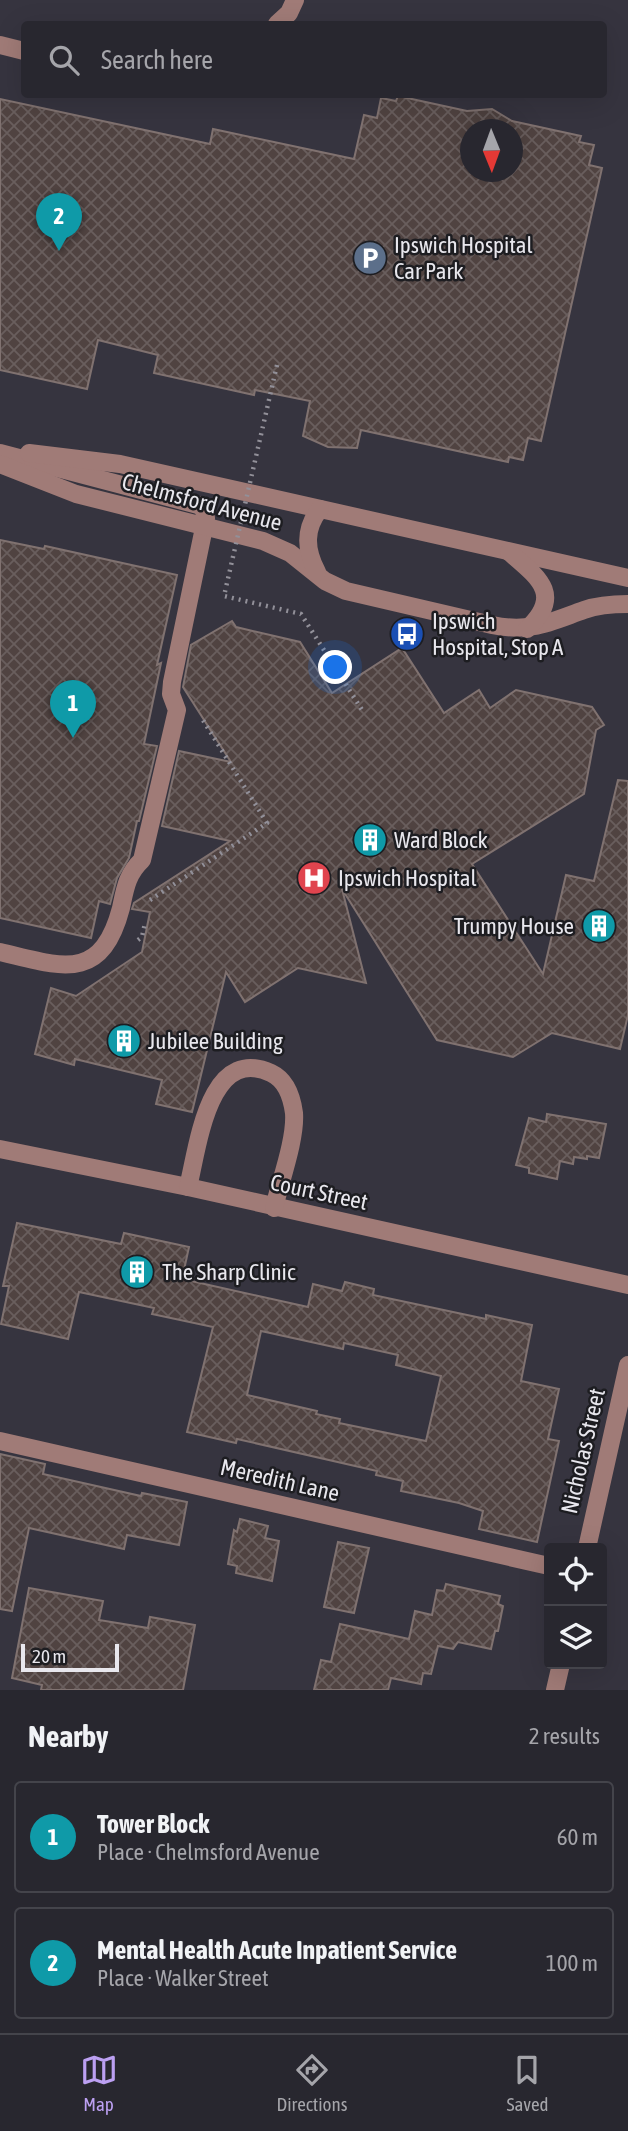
<!DOCTYPE html>
<meta charset="utf-8">
<style>
:root{--surface:#28272f;--page:#34333b;--text:#f1f3f6;--muted:#a5a5aa;--line:#44444b;--accent:#bca0f2}
body{margin:0;font-family:"Asap Condensed",sans-serif;background:var(--page);color:var(--text)}
.controls{position:absolute;right:21px;bottom:21px;display:grid;overflow:hidden;border-radius:7px;box-shadow:0 7px 28px #0002}
.controls button{width:63px;height:63px;display:grid;place-items:center;padding:0;border:0;border-bottom:2px solid var(--line);background:var(--surface);color:var(--text);font:35px sans-serif}
.compass{position:absolute;left:460px;top:119px;width:63px;height:63px;border-radius:50%;background:var(--surface);box-shadow:0 7px 28px #0002;rotate:179deg}
.scale{position:absolute;left:21px;bottom:18px;width:98px;box-sizing:border-box;padding-left:7px;border:4px solid #e8e7ed;border-top:0;font-size:19px;line-height:24px;white-space:nowrap;color:#e8e7ed;-webkit-text-stroke:5px #1d1d21;paint-order:stroke}
.you{position:absolute;left:336px;top:668px;width:24px;height:24px;margin:-18px;border:5px solid #fff;border-radius:50%;background:#1a73e8;box-shadow:0 0 0 10px #1a73e833}
.badge{display:grid;place-items:center;width:46px;height:46px;border-radius:50%;background:var(--accent);color:#fff;font-size:23px;font-weight:700}
.pin{position:absolute;translate:-50% -58px;filter:drop-shadow(0 2px 4px #0008)}
.pin::after{content:'';position:absolute;top:37px;width:24px;height:21px;background:inherit;clip-path:polygon(0 0,100% 0,50% 100%)}
.list{margin:0;padding:0;list-style:none}
h2{display:flex;justify-content:space-between;align-items:center;height:91px;margin:0;padding:0 28px;font-size:30px}
h2 small{font-size:23px;font-weight:400;color:var(--muted)}
.list li{display:grid;grid-template-columns:46px 1fr auto;gap:21px;align-items:center;box-sizing:border-box;height:112px;margin:0 14px 14px;padding:0 14px;border:2px solid var(--line);border-radius:7px}
.list b{display:block;font-size:26px;white-space:nowrap}
.list p{margin:0;font-size:23px;white-space:nowrap;color:var(--muted)}
.list em{font-size:23px;font-style:normal;color:var(--muted)}
.icon{flex:none;width:38px;height:38px;fill:none;stroke:currentColor;stroke-width:2;stroke-linecap:round;stroke-linejoin:round}
.map{position:relative;flex:none;width:628px;height:1690px;overflow:hidden}
.search{position:absolute;background:var(--surface);box-shadow:0 7px 28px #0002;left:21px;right:21px;top:21px;height:77px;display:flex;align-items:center;gap:18px;box-sizing:border-box;padding:0 24px;border-radius:7px;color:var(--muted);font-size:26px}
.sheet{height:343px;background:var(--surface)}
nav{display:flex;justify-content:space-around;align-items:center;box-sizing:border-box;height:98px;border-top:2px solid var(--line);background:var(--surface);font-size:19px;color:var(--muted)}
nav a{display:grid;justify-items:center;gap:4px}
nav .on{color:var(--accent)}
.map>svg:first-child{display:block}
</style>
<div class="map">
<svg width="628" height="1690" viewBox="0 0 628 1690">
<defs>
<pattern id="building-cross-hatch" width="8" height="8" patternUnits="userSpaceOnUse" patternTransform="scale(1.75)"><rect width="8" height="8" fill="#504341"/><path d="M0 0l8 8M0 8l8-8" fill="none" stroke="#695e5d"/></pattern>
</defs>
<rect width="100%" height="100%" fill="#36343f"/>
<!-- building -->
<g fill="url(#building-cross-hatch)" stroke="#807270" stroke-width="2" fill-rule="evenodd">
<path d="M398 96 467 111 492 109 512 121 581 136 579 142 594 145 589 165 602 168 541 441 528 438 523 460 509 457 508 462 361 430 357 448 328 447 303 436 310 401 255 390 254 395 154 373 158 355 98 340 87 389 0 370V99L210 144 213 129 354 159 364 115 377 118 381 98 396 101ZM471 130H513V172H471Z"/>
<path d="M0 540 44 549 45 546 177 575 157 665 161 663 144 744 157 746 139 821H137L129 858 117 878 110 904 99 901 91 938 0 918Z"/>
<path d="M232 621 236 627 300 642 332 693 402 648 444 713 479 690 490 708 516 690 592 707 604 725 596 730 584 794 472 864 543 974 566 875 594 881 618 780 628 781V1015L620 1049 552 1033 513 1057 437 1040 342 889 366 983 298 968 245 1002 226 972 192 1112 156 1104 162 1080 75 1059 74 1065 35 1054 51 988 76 996 142 952 150 912 132 909 134 903 230 841 162 826 179 751 231 762 183 687 191 645Z"/>
<path d="M547 1114 606 1124 599 1158 587 1156V1159L574 1157 573 1164 560 1161 557 1179 529 1173V1168L516 1165 529 1118 546 1122Z"/>
<path d="M17 1223 121 1244 124 1233 189 1247 182 1279 308 1307 313 1284 342 1291 345 1282 374 1289 373 1295 486 1319V1315L532 1325 521 1381 559 1389 548 1439 559 1441 537 1542 479 1529 483 1511 459 1503 401 1491 403 1481 376 1475 377 1471 237 1439 236 1443 187 1432 213 1327 152 1314 154 1308 79 1292 68 1339 1 1324 9 1286H3ZM261 1331 343 1349 344 1343 398 1355 396 1365 441 1376 426 1441 339 1423 340 1419 316 1414 317 1411 247 1395Z"/>
<path d="M0 1454 45 1464 43 1474 141 1496 142 1493 187 1502 179 1545 127 1535 124 1549 29 1528 12 1611 0 1609Z"/>
<path d="M240 1519 268 1526 265 1538 279 1541 272 1581 236 1573 237 1566 228 1564 234 1530 237 1532Z"/>
<path d="M338 1542 369 1548 354 1613 324 1607Z"/>
<path d="M446 1584 500 1596 498 1604 503 1606 498 1631H495L491 1649 458 1642 453 1649 438 1646 431 1674 423 1673 421 1684 391 1678 388 1690H314L321 1660 331 1662 340 1624 409 1639 415 1611 432 1615 437 1590 444 1591Z"/>
<path d="M29 1588 103 1601 99 1620 148 1628 150 1617 195 1625 183 1690H41L42 1685 12 1678Z"/>
</g>
<g fill="none" stroke-linecap="round" stroke-linejoin="round">
<!-- path -->
<g stroke="#929099" stroke-width="4.5" stroke-dasharray="2 5" stroke-linecap="butt">
<path d="M150 900 267 823 201 717"/>
<path d="M138 940 142 937 145 923"/>
</g>
<!-- minor -->
<g stroke="#a07b77" stroke-width="18">
<path d="M277 24 289 13 295 0"/>
<path d="M0 45 24 51"/>
<path d="M0 453 198 505 203 508 206 518 172 682 171 694 177 710 142 860C127 874 125 889 121 908 101 984 60 966 0 952"/>
<path d="M29 453 120 464 628 578"/>
<path d="M0 464 76 494 263 541 290 553 325 581 346 591 492 625C530 633 550 622 584 610 598 605 613 604 628 604"/>
<path d="M509 552C538 577 564 595 527 629"/>
<path d="M317 572C305 549 304 529 320 509"/>
<path d="M0 1149 188 1187 628 1285"/>
<path d="M188 1187C198 1148 208 1044 271 1073 286 1080 292 1098 294 1113 296 1139 280 1182 274 1208"/>
<path d="M0 1441 549 1566"/>
<path d="M587 1548 628 1365"/>
<path d="M555 1690 561 1664"/>
</g>
<!-- path-bridge -->
<path stroke="#929099" stroke-width="4.5" stroke-dasharray="2 5" stroke-linecap="butt" d="M277 365 224 596 301 614 364 713"/>
</g>
<!-- icons -->
<defs>
<g id="parking-disc" transform="scale(1.75)"><circle r="9.5" fill="#5c6f8a" stroke="#1d1d21"/><path d="M-3.5-5.5H1a3.5 3.5 0 0 1 0 7H-1V5.5H-3.5ZM-1-3.4V-.6H.8a1.4 1.4 0 0 0 0-2.8Z" fill="#fff"/></g>
<g id="bus-disc" transform="scale(1.75)"><circle r="9.5" fill="#1a4fb4" stroke="#1d1d21"/><path d="M-5-6H5V4H4V6H2V4H-2V6H-4V4H-5ZM-3.5-4V0h7V-4ZM-3.5 1.2v1.5H-2V1.2ZM2 1.2v1.5H3.5V1.2Z" fill="#fff"/></g>
<g id="building-disc" transform="scale(1.75)"><circle r="9.5" fill="#0f9aa8" stroke="#1d1d21"/><path d="M-4-6H4V6H1V3H-1V6H-4ZM-2.5-4.3h1.7v1.8h-1.7ZM.8-4.3h1.7v1.8H.8ZM-2.5-1h1.7V.8h-1.7ZM.8-1h1.7V.8H.8Z" fill="#fff"/></g>
<g id="hospital-disc" transform="scale(1.75)"><circle r="9.5" fill="#e0444e" stroke="#1d1d21"/><path d="M-5-5h3v3.5h4V-5h3V5h-3V1.5h-4V5h-3Z" fill="#fff"/></g>
</defs>
<g fill-rule="evenodd">
<use href="#parking-disc" x="370" y="258"/>
<use href="#bus-disc" x="407" y="634"/>
<use href="#building-disc" x="370" y="840"/>
<use href="#hospital-disc" x="314" y="878"/>
<use href="#building-disc" x="599" y="926"/>
<use href="#building-disc" x="124" y="1041"/>
<use href="#building-disc" x="137" y="1272"/>
</g>
<g text-anchor="middle" dominant-baseline="central" stroke-width="5" stroke-linejoin="round" paint-order="stroke">
<!-- poi labels -->
<g font-size="23" fill="#e8e7ed" stroke="#1d1d21" text-anchor="start">
<text x="394" y="245">Ipswich Hospital<tspan x="394" dy="26">Car Park</tspan></text>
<text x="432" y="621">Ipswich<tspan x="432" dy="26">Hospital, Stop A</tspan></text>
<text x="394" y="840">Ward Block</text>
<text x="338" y="878">Ipswich Hospital</text>
<text x="574" y="926" text-anchor="end">Trumpy House</text>
<text x="148" y="1041">Jubilee Building</text>
<text x="162" y="1272">The Sharp Clinic</text>
</g>
<!-- street labels -->
<g font-size="23" fill="#e8e7ed" stroke="#1d1d21">
<text transform="translate(202 502) rotate(15)">Chelmsford Avenue</text>
<text transform="translate(319 1192) rotate(12)">Court Street</text>
<text transform="translate(583 1451) rotate(-77)">Nicholas Street</text>
<text transform="translate(280 1480) rotate(13)">Meredith Lane</text>
</g>
</g>
</svg>
<div class="controls">
<button><svg class="icon" aria-label="locate" viewBox="0 0 24 24"><circle cx="12" cy="12" r="6"/><path d="M12 2v4M12 18v4M2 12h4M18 12h4"/></svg></button>
<button><svg class="icon" aria-label="layers" viewBox="0 0 24 24"><path d="M12 4l9 5-9 5-9-5zM3 14l9 5 9-5"/></svg></button>
</div>
<svg class="compass" viewBox="-18 -18 36 36"><path d="M0-13l5 13h-10z" fill="#e53935"/><path d="M0 13l5-13h-10z" fill="#a5a5aa"/></svg>
<div class="scale">20 m</div>
<div class="you"></div>
<div class="pin badge" style="left:73px;top:738px;background:#0f9aa8">1</div>
<div class="pin badge" style="left:59px;top:251px;background:#0f9aa8">2</div>
<div class="search"><svg class="icon" aria-label="search" viewBox="0 0 24 24"><circle cx="10" cy="10" r="6"/><path d="M15 15l6 6"/></svg>Search here</div>
</div>
<section class="sheet">
<h2>Nearby<small>2 results</small></h2>
<ul class="list">
<li><span class="badge" style="background:#0f9aa8">1</span><div><b>Tower Block</b><p>Place · Chelmsford Avenue</p></div><em>60 m</em></li>
<li><span class="badge" style="background:#0f9aa8">2</span><div><b>Mental Health Acute Inpatient Service</b><p>Place · Walker Street</p></div><em>100 m</em></li>
</ul>
</section>
<nav>
<a class="on"><svg class="icon" aria-label="map" viewBox="0 0 24 24"><path d="M3 6l6-2 6 2 6-2v14l-6 2-6-2-6 2zM9 4v14M15 6v14"/></svg>Map</a>
<a><svg class="icon" aria-label="directions" viewBox="0 0 24 24"><path d="M12 3l9 9-9 9-9-9zM9 14v-3h6M13 9l2 2-2 2"/></svg>Directions</a>
<a><svg class="icon" aria-label="saved" viewBox="0 0 24 24"><path d="M7 4h10v16l-5-4-5 4z"/></svg>Saved</a>
</nav>
